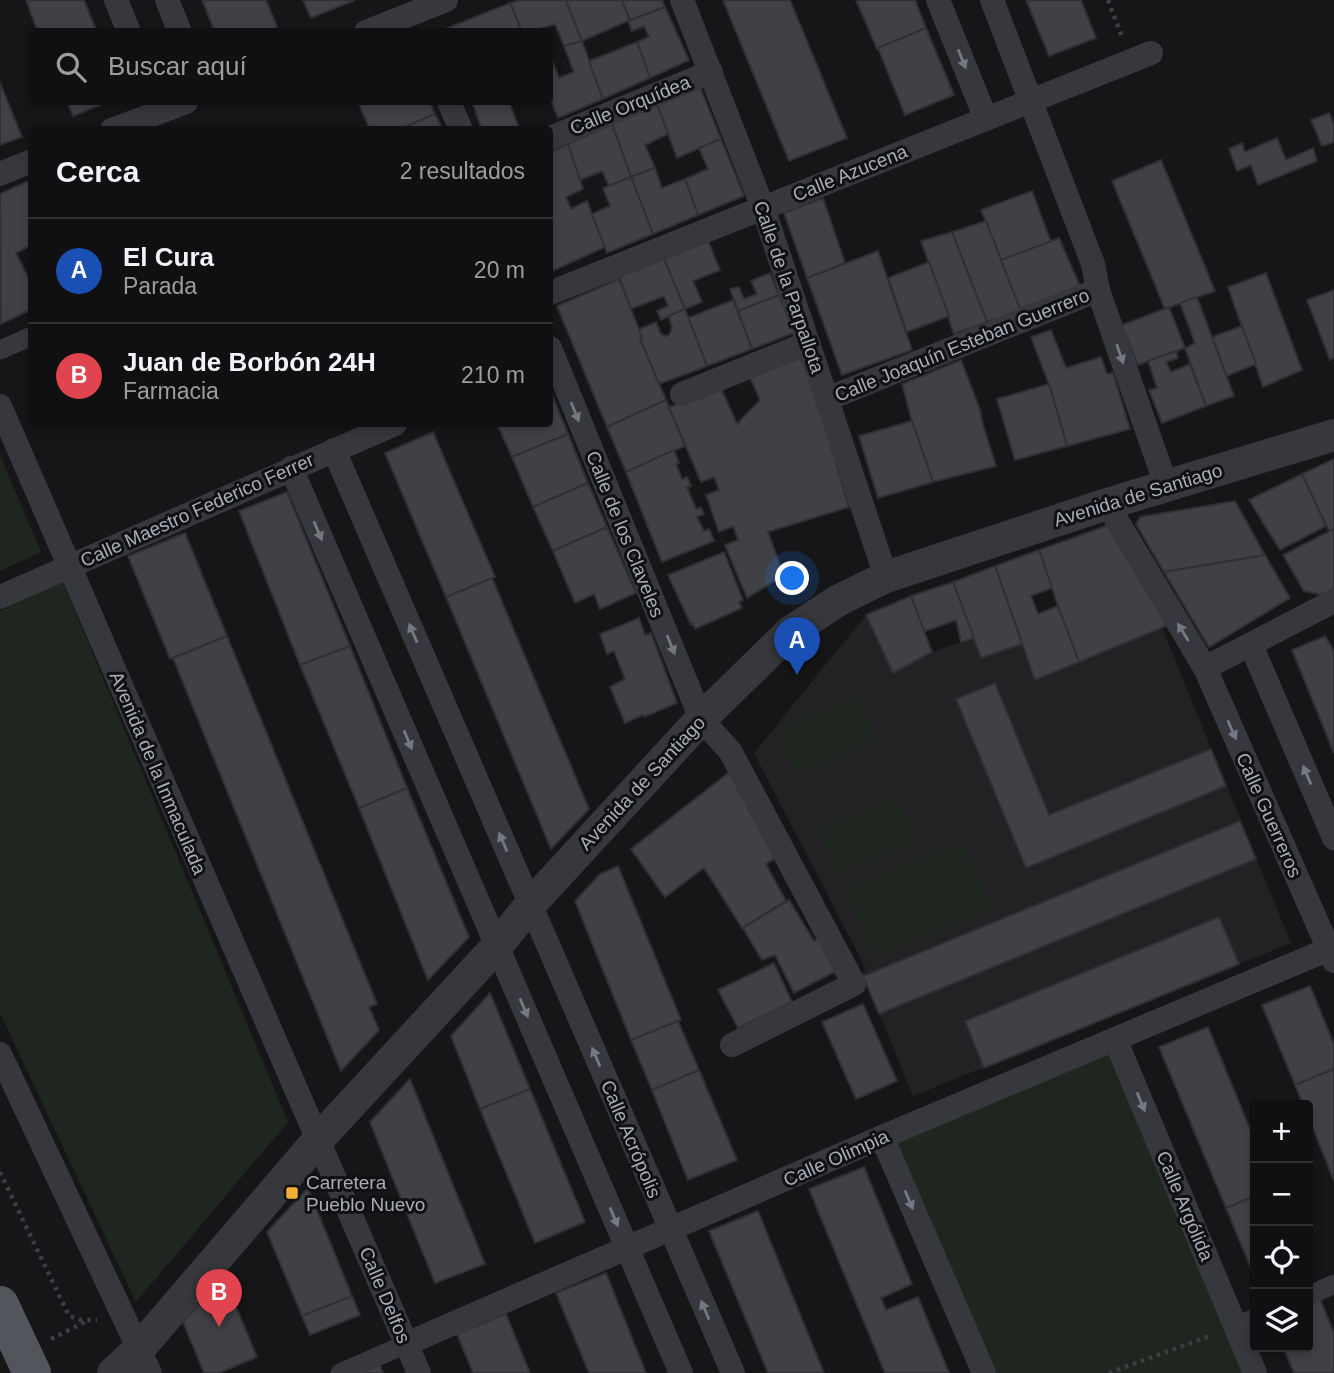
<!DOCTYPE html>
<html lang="es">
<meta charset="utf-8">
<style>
:root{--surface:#101012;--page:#1e1e20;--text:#f1f3f6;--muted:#9c9d9f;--line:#303032;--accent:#1a73e8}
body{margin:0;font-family:Arial,sans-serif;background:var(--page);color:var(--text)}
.controls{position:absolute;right:21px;bottom:21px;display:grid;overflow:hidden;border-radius:7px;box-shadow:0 4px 10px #0003}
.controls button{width:63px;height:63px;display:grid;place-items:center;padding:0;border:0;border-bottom:2px solid var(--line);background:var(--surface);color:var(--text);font:35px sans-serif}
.you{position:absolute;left:793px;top:579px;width:24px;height:24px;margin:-18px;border:5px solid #fff;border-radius:50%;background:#1a73e8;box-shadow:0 0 0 10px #1a73e833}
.badge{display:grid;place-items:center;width:46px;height:46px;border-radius:50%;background:var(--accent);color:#fff;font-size:23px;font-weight:700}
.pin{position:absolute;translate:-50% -58px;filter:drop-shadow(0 2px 4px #0008)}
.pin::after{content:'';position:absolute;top:37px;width:24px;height:21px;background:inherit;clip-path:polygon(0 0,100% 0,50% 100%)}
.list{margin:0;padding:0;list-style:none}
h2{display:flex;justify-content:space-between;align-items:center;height:91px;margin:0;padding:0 28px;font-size:30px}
h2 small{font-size:23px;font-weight:400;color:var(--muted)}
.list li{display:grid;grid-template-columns:46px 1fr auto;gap:21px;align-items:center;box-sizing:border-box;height:105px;padding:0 28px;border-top:2px solid var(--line)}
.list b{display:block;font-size:26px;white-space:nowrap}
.list p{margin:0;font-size:23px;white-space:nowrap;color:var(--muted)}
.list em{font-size:23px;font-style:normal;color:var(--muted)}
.icon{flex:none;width:38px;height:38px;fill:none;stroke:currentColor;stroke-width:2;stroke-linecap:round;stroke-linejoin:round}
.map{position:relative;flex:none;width:1334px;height:1373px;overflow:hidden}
.search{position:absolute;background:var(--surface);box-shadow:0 4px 10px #0003;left:28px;top:28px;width:525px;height:77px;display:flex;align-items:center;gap:18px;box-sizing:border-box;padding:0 24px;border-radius:7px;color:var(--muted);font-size:26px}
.panel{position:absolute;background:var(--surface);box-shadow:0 4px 10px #0003;left:28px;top:126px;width:525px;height:301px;border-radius:7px}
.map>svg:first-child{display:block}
</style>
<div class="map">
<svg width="1334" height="1373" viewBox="0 0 1334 1373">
<rect width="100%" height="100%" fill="#161618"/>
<!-- built -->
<path fill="#222225" d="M866 615 893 673 932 652 974 638 981 658 1022 644 1036 680 1162 628 1291 943 913 1096 862 972 866 969 754 753Z"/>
<!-- green -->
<g fill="#1e261f">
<path d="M0 455 41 552 0 571Z"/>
<path d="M63 582 288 1122 136 1302 0 1013V611Z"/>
<path d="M859 695 878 740 796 775 777 730Z"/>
<path d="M898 796 917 841 838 873 819 829Z"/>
<path d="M964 841 992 909 874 957 846 889Z"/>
<path d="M1115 1039 1255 1373H984L882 1137Z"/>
</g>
<!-- building -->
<g fill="#404145" stroke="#303034" stroke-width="2">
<path d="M26 0H84L97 32H38Z"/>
<path d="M202 0H266L279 32H215Z"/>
<path d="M303 0H355L311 18Z"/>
<path d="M520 0H566L582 41 564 46 555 24 539 29 540 32H522L510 3Z"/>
<path d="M566 0H622L630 20 582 41Z"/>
<path d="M622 0H662L665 7 630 20Z"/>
<path d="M723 0H790L847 138 789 161Z"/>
<path d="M856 0H915L926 28 877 49Z"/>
<path d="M1026 0H1081L1096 38 1049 56Z"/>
<path d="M510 3 522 32H444L445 29Z"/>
<path d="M665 7 689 60 650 78 637 42 649 37 644 26 632 31 628 21Z"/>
<path d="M926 28 954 95 905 115 878 48Z"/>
<path d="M582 41 603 99 558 118 550 98V55L559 78 574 72 564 46Z"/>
<path d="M637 42 650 78 603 99 589 61Z"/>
<path d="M0 83 22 137 0 145Z"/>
<path d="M700 87 721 139 677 158 657 104Z"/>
<path d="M67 102H108L73 116Z"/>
<path d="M358 102H430L435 114 398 130H370Z"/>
<path d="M472 102H509L520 130H482Z"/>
<path d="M656 102 668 134 645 145 655 168 631 177 611 121Z"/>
<path d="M1329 113 1334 124V142L1322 146 1311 120Z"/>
<path d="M435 114 443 130H398Z"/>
<path d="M612 124 631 177 609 186 602 171 580 180 568 144Z"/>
<path d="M1277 138 1286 160 1313 148 1317 161 1258 185 1251 165 1237 171 1229 149 1242 143 1245 152Z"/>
<path d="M721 139 744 196 698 215 685 179 708 169 699 148Z"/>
<path d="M568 144 583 189 566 197 571 209 587 201 605 247 550 272V152Z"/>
<path d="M1161 160 1215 291 1165 309 1112 181Z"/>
<path d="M655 168 662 188 685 179 698 215 653 234 631 177Z"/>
<path d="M631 177 653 234 607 253 592 214 610 206 603 188Z"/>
<path d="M32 179V245L16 253 32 285V309L1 324 0 194Z"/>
<path d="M1032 191 1051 242 1001 260 981 210Z"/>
<path d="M823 198 845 263 807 278 784 213Z"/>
<path d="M986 221 1021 310 987 322 952 232Z"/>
<path d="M952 232 987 322 954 334 921 241Z"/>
<path d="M706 236 720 270 693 281 702 302 685 309 662 254Z"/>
<path d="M1059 238 1080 286 1020 309 1001 260Z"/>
<path d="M878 251 912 350 842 375 807 278Z"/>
<path d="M662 254 685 309 661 320 657 311 668 306 664 296 631 309 618 273Z"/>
<path d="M929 262 949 316 907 332 888 278Z"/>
<path d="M770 273 779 295 738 311 730 289 739 287 744 299 757 294 751 281Z"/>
<path d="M1266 273 1302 370 1263 387 1228 287Z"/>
<path d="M619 279 642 337 640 338 666 400 607 427 557 306Z"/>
<path d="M1334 290V358L1330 360 1307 300Z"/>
<path d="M779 295 793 330V333L752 349 738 311Z"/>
<path d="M1197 297 1234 396 1206 406 1185 348 1195 343 1180 303Z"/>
<path d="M733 300 752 349 707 366 688 318Z"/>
<path d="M1169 307 1185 348 1138 365 1122 325Z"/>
<path d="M685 309 707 366 659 384 640 338 642 337 639 329 656 322 661 334 665 336 669 335 672 327 668 316Z"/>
<path d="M1242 326 1256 364 1227 376 1212 337Z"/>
<path d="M1051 330 1066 368 1101 357 1107 374 1113 373 1130 429 1067 446 1049 384 1031 337Z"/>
<path d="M1176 351 1178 358 1166 362 1171 372 1190 364 1206 406 1162 423 1149 390 1157 388 1148 361Z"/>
<path d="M801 358 816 396 849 507 768 532 784 575 747 598 725 545 738 540 733 526 719 532 706 495 719 490 714 477 701 482 669 407 721 388 737 424 760 400 750 377Z"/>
<path d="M961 360 980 410 983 425 996 466 933 482 912 421 902 384Z"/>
<path d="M1049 384 1067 446 1015 460 997 399Z"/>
<path d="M550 390 568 434 512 457 497 424H550Z"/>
<path d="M666 400 685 446 626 472 607 427Z"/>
<path d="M912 421 933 482 878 498 859 436Z"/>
<path d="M433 432 495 577 446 597 385 453Z"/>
<path d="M568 434 588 483 533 507 512 457Z"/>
<path d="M674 450 679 463 676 464 682 479 687 477 691 486 687 487 696 509 701 508 704 514 697 517 704 531 709 529 714 541 662 562 626 472Z"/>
<path d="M1334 459V529L1329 531 1302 474Z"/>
<path d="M1302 474 1326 526 1280 550 1249 500Z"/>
<path d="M588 483 607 527 553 551 533 507Z"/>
<path d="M287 492 350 646 300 665 239 511Z"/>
<path d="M1235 501 1265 555 1164 572 1136 524 1140 517Z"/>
<path d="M1109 525 1171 624 1079 662 1058 606 1039 550Z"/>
<path d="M607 527 636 593 600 609 594 594 575 603 553 551Z"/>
<path d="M1334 529V589L1323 595 1304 591 1283 555Z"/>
<path d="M185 533 227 636 170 659 128 556Z"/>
<path d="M1039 550 1052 588 1031 596 1038 614 1058 606 1079 662 1035 680 995 566Z"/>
<path d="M724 552 743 600 739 602 742 608 695 629 693 624 691 625 668 575Z"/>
<path d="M1265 555 1290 598 1209 647 1164 572Z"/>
<path d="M995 566 1022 644 981 658 953 582Z"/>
<path d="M492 578 589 809 551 849 446 597Z"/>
<path d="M953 582 974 638 961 642 956 620 923 632 911 596Z"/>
<path d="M911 596 932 652 893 673 866 615Z"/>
<path d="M639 618 645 635 651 633 677 703 644 717 643 715 625 723 610 687 625 679 614 651 607 654 600 634Z"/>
<path d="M227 636 377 1004 369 1007 379 1030 341 1071 173 658Z"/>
<path d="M1325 636 1334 651V753L1292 650Z"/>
<path d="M350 646 407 788 359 808 300 665Z"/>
<path d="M995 683 1049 815 1211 749 1226 786 1026 868 956 699Z"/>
<path d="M732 770 779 856 766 864 786 901 742 928 704 868 665 897 631 849Z"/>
<path d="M407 788 469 937 428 980 359 808Z"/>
<path d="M1240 821 1256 859 879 1014 863 976Z"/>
<path d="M618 866 681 1020 631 1040 575 901 600 874Z"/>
<path d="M789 900 814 941 823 935 840 969 794 993 775 955 762 960 743 928Z"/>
<path d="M1219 917 1239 964 984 1068 965 1021Z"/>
<path d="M774 963 792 1002 738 1028 718 990Z"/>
<path d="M1310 986 1334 1044V1069L1295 1085 1262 1005Z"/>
<path d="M490 993 530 1089 480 1109 451 1036Z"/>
<path d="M863 1004 897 1081 856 1099 822 1022Z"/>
<path d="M678 1021 699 1070 652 1090 631 1040Z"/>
<path d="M1208 1027 1255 1141V1196L1226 1208 1159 1047Z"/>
<path d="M1334 1069V1181L1308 1116V1105H1303L1295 1085Z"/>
<path d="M699 1070 737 1160 688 1180 652 1090Z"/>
<path d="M410 1079 485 1264 435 1283 370 1122Z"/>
<path d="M530 1089 585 1222 535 1243 480 1109Z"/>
<path d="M864 1167 912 1284 881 1298 886 1310 918 1297 949 1373H885L809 1189Z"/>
<path d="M308 1188 352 1296 302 1316 267 1232Z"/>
<path d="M1255 1196V1278L1226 1208Z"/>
<path d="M758 1211 824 1373H768L709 1231Z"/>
<path d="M606 1273 646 1373H589L556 1293Z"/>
<path d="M224 1278 257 1357 219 1373H204L183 1322Z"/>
<path d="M352 1296 360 1315 310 1335 302 1316Z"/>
<path d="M1320 1299 1334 1333V1373H1294L1283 1347H1308V1304Z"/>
<path d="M506 1314 530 1373H473L457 1334Z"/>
<path d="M380 1365 383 1373H361Z"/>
</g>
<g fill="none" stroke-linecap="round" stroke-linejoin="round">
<!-- path -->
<g stroke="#3d3f44" stroke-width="4.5" stroke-dasharray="3.5 5" stroke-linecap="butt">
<path d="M1108 0 1122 37"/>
<path d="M0 1172 69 1316 81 1320H97"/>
<path d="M51 1339 87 1321"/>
<path d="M1109 1373 1210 1336"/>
</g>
<!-- pedestrian -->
<g stroke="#37383d" stroke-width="19">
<path d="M0 350 32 336"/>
<path d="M1308 1296 1334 1284"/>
<path d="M1236 1326 1255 1318"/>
<path d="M340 1373 406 1344"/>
</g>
<!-- minor -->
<g stroke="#37383d" stroke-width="24">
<path d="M116 0 129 32"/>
<path d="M167 0 180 32"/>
<path d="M682 0 763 208 886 577"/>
<path d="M938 0 986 119"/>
<path d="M992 0 1093 264 1098 290 1166 485"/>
<path d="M366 32 446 0"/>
<path d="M449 102 461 130"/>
<path d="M112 130 186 102"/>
<path d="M550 138 711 72"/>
<path d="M0 174 32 161"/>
<path d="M550 293 1151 53"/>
<path d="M550 348 701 719 730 751 854 984 732 1045"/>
<path d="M682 394 808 343"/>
<path d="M827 399 1098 290"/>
<path d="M0 406 419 1373"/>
<path d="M334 450 733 1373"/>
<path d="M291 468 681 1373"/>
<path d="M1107 504 1205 668 1334 601"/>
<path d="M0 597 395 424"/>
<path d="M1251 645 1334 838"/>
<path d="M1205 668 1334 961"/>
<path d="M1115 1039 1255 1373"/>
<path d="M0 1054 150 1373"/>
<path d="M882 1137 984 1373"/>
<path d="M406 1344 882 1137 1334 947"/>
</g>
<!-- tertiary -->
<path stroke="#37383d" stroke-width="32" d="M113 1373 139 1349 318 1140 497 946 530 905 701 719 790 632 839 600 886 577 1107 504 1334 435"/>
<!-- primary -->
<path stroke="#53555c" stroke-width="38" d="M0 1305 32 1373"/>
</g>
<!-- one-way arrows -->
<defs><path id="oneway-solid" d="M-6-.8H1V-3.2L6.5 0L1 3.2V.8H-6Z" transform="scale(1.75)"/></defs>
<g fill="#757881">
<use href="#oneway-solid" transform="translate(962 59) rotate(68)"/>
<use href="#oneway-solid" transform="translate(1120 354) rotate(71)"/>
<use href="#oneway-solid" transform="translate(575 412) rotate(68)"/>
<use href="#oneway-solid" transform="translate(318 531) rotate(67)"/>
<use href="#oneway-solid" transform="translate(1183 632) rotate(-121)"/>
<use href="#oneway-solid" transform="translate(413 633) rotate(-113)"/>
<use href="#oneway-solid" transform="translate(671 645) rotate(68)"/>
<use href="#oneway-solid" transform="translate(1232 730) rotate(66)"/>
<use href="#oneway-solid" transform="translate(408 740) rotate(67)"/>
<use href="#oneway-solid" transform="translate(1307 775) rotate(-113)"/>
<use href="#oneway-solid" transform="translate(503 842) rotate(-113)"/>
<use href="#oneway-solid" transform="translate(524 1008) rotate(67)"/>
<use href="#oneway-solid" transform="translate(596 1057) rotate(-113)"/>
<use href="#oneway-solid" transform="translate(1141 1102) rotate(67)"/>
<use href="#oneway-solid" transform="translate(909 1200) rotate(67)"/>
<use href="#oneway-solid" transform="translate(614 1217) rotate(67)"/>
<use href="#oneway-solid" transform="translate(705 1310) rotate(-113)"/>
</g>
<!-- markers -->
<rect fill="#f2b134" stroke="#111113" stroke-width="2.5" x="285" y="1186" width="14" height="14" rx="3.5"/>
<g text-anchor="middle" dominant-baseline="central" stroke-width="6" stroke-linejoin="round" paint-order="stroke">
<!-- street labels -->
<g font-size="19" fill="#a8adb8" stroke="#111113">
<text transform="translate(630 105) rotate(-22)">Calle Orquídea</text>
<text transform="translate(850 173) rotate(-22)">Calle Azucena</text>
<text transform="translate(789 287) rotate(71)">Calle de la Parpallota</text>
<text transform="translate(962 345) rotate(-22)">Calle Joaquín Esteban Guerrero</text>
<text transform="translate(1138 495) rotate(-17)">Avenida de Santiago</text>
<text transform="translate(197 510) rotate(-24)">Calle Maestro Federico Ferrer</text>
<text transform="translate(625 534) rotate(68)">Calle de los Claveles</text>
<text transform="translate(158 773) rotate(67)">Avenida de la Inmaculada</text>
<text transform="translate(642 783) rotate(-47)">Avenida de Santiago</text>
<text transform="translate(1269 815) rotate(66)">Calle Guerreros</text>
<text transform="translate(631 1139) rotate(67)">Calle Acrópolis</text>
<text transform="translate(836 1158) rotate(-24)">Calle Olimpia</text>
<text transform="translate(1185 1206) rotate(67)">Calle Argólida</text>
<text transform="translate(385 1295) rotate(67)">Calle Delfos</text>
</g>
<!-- poi labels -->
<g font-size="19" fill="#a8adb8" stroke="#111113" text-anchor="start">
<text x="306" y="1182">Carretera<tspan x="306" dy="22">Pueblo Nuevo</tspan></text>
</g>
</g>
</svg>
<div class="controls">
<button>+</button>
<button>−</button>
<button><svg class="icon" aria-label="locate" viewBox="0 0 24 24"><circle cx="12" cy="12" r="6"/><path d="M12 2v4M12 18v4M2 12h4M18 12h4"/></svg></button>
<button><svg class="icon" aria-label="layers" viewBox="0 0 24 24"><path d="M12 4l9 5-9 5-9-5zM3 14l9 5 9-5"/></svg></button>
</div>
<div class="you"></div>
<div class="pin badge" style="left:797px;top:675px;background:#1a4fb4">A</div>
<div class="pin badge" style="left:219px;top:1327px;background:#e0444e">B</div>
<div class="search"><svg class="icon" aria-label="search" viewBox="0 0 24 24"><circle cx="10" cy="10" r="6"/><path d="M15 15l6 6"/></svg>Buscar aquí</div>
<section class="panel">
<h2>Cerca<small>2 resultados</small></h2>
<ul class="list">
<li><span class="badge" style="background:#1a4fb4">A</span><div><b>El Cura</b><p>Parada</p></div><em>20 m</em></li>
<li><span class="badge" style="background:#e0444e">B</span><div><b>Juan de Borbón 24H</b><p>Farmacia</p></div><em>210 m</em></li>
</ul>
</section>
</div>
